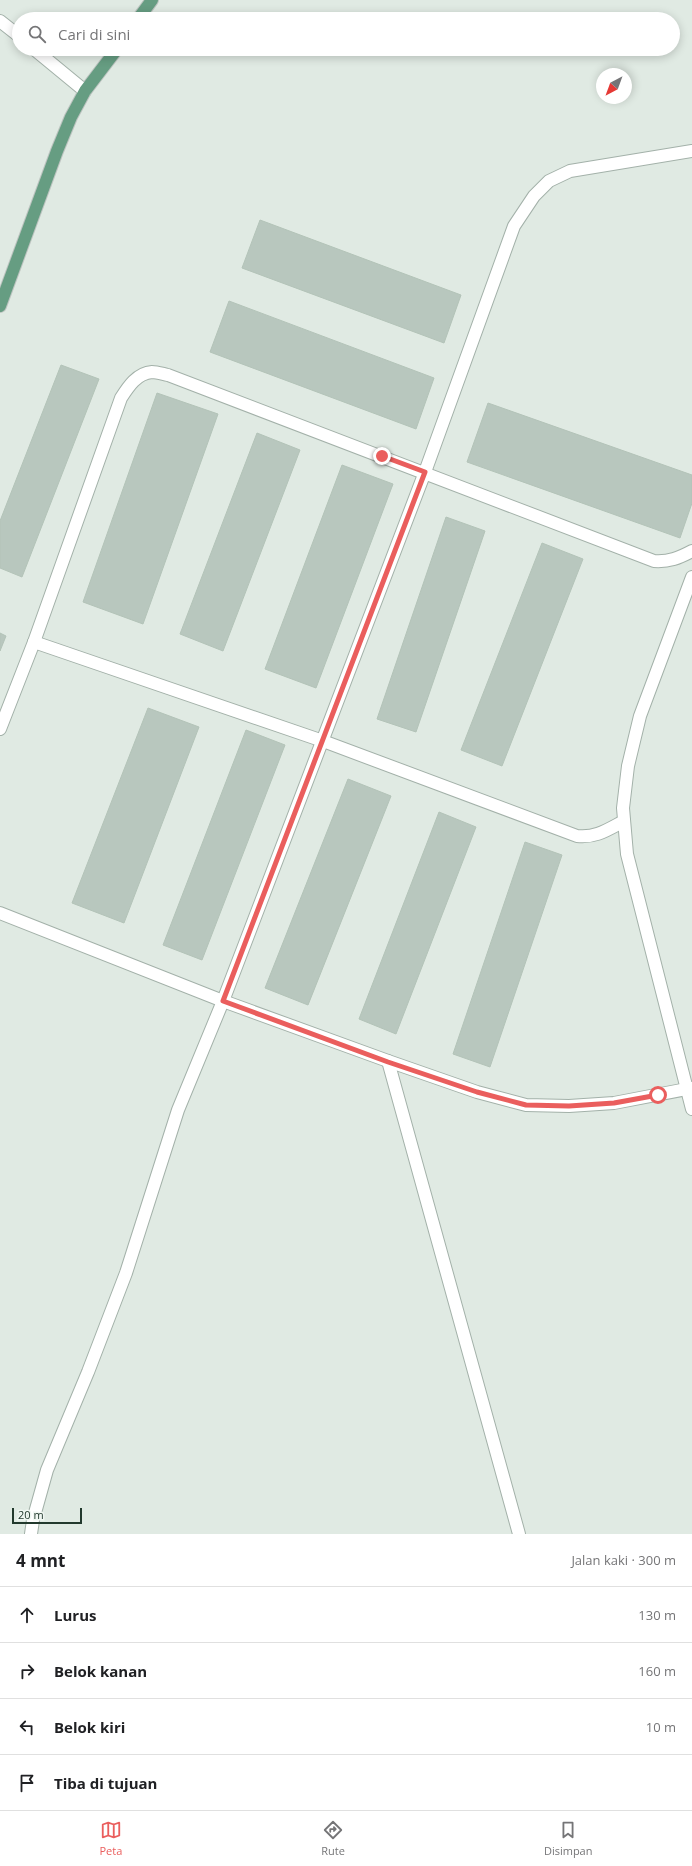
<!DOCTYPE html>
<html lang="id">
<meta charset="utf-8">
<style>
:root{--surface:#fff;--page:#f6f6f6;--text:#202124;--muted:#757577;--line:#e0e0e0;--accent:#ea5e5d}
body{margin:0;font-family:"Open Sans",sans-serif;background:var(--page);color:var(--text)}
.compass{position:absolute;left:596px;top:68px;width:36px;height:36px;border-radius:50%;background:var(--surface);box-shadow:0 2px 10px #0003;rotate:221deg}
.scale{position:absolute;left:12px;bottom:10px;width:70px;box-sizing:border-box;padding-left:4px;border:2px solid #22392d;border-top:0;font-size:11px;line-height:14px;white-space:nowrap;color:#22392d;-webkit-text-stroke:3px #f0f7f2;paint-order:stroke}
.stop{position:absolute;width:12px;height:12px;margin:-9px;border:3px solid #ea5e5d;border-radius:50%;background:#fff}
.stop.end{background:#ea5e5d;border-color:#fff;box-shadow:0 1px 4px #0008}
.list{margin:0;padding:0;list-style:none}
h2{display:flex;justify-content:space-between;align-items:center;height:52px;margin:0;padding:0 16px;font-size:17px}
h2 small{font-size:13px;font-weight:400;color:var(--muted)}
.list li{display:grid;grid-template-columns:26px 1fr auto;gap:12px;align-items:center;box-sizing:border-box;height:56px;padding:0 16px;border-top:1px solid var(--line)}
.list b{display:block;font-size:15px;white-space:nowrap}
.list em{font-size:13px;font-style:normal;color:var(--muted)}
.icon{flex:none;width:22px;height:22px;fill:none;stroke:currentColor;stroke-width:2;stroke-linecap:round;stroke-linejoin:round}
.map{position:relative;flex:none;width:692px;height:1534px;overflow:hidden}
.search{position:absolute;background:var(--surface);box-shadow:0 2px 10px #0003;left:12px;right:12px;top:12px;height:44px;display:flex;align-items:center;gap:10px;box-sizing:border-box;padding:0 14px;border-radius:22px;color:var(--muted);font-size:15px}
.sheet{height:276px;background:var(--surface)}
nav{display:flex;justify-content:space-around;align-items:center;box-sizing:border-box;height:56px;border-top:1px solid var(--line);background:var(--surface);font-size:11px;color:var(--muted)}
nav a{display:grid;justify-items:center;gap:2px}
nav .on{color:var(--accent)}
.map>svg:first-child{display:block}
</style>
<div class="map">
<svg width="692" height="1534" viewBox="0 0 692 1534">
<rect width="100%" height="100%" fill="#e0eae3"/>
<!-- building -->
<g fill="#b8c7be" stroke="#b3c3b8">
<path d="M260 220 461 295 444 343 242 268Z"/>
<path d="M229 301 434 378 416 429 210 352Z"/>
<path d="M61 365 99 379 22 577 0 568V521Z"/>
<path d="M157 393 218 414 143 624 83 602Z"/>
<path d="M488 403 692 475V503L680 538 467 462Z"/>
<path d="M257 433 300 450 223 651 180 634Z"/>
<path d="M342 465 393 484 316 688 265 669Z"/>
<path d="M446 517 485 531 416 732 377 719Z"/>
<path d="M542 543 583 559 502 766 461 750Z"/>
<path d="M0 633 6 636 0 651Z"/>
<path d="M148 708 199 727 124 923 72 903Z"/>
<path d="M246 730 285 745 202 960 163 945Z"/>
<path d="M348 779 391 796 308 1005 265 988Z"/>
<path d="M439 812 476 827 396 1034 359 1019Z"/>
<path d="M525 842 562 855 490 1067 453 1054Z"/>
</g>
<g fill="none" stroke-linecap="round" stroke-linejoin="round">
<!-- minor casing -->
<g stroke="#a3b1a9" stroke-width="14">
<g id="minor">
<path d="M0 21 19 36"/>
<path d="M34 49 85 91"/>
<path d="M692 577 640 716 628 766 623 808 627 854 692 1109"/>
<path d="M34 642 323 741 577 836C596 838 607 830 624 821"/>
<path d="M0 729 34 642 121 398C128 387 137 373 152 372 157 372 163 374 168 375L654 561C669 562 679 558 692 551"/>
<path d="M0 913 223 1001 388 1061 477 1092 526 1105 569 1106 614 1103 692 1088"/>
<path d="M388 1061 519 1534"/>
<path d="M31 1534 33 1520 47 1470 88 1372 126 1273 178 1110 223 1001 425 472 514 226 534 196 549 181 570 171 692 151"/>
</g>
</g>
<!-- major casing -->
<g stroke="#bdc4c0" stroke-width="14">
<g id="major">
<path d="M138 19 152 0"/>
<path d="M0 306 57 151 71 117 85 91 117 49"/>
</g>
</g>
<!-- minor -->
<use href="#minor" stroke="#fff" stroke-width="12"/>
<!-- major -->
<use href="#major" stroke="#669d82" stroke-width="12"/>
</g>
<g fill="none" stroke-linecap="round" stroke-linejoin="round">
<!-- route -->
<path stroke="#ea5e5d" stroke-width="5" d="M382 456 425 472 223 1001 388 1062 477 1092 526 1105 569 1106 614 1103 658 1095"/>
</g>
</svg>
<svg class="compass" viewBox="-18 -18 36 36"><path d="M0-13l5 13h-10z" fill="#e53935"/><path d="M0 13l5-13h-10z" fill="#757577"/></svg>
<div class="scale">20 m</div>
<div class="stop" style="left:658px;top:1095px"></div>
<div class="stop end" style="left:382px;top:456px"></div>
<div class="search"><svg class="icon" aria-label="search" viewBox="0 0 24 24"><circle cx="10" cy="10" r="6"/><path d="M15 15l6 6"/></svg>Cari di sini</div>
</div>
<section class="sheet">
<h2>4 mnt<small>Jalan kaki · 300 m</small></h2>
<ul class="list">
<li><svg class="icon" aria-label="ahead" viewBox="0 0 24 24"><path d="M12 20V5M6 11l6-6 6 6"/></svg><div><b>Lurus</b></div><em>130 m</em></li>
<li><svg class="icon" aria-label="right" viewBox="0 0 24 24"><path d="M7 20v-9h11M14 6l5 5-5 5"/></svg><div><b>Belok kanan</b></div><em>160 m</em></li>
<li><svg class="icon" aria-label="left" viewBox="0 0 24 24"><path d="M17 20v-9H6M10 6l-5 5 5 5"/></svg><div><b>Belok kiri</b></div><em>10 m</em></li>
<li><svg class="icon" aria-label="arrive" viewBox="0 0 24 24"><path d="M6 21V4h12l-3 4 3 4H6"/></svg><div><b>Tiba di tujuan</b></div></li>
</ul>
</section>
<nav>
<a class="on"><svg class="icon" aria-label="map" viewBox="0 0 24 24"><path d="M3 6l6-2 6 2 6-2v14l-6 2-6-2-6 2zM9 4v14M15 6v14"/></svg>Peta</a>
<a><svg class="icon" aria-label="directions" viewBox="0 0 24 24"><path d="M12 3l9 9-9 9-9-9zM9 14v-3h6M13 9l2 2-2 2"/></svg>Rute</a>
<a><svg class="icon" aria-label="saved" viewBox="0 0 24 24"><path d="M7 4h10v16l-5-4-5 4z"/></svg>Disimpan</a>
</nav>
